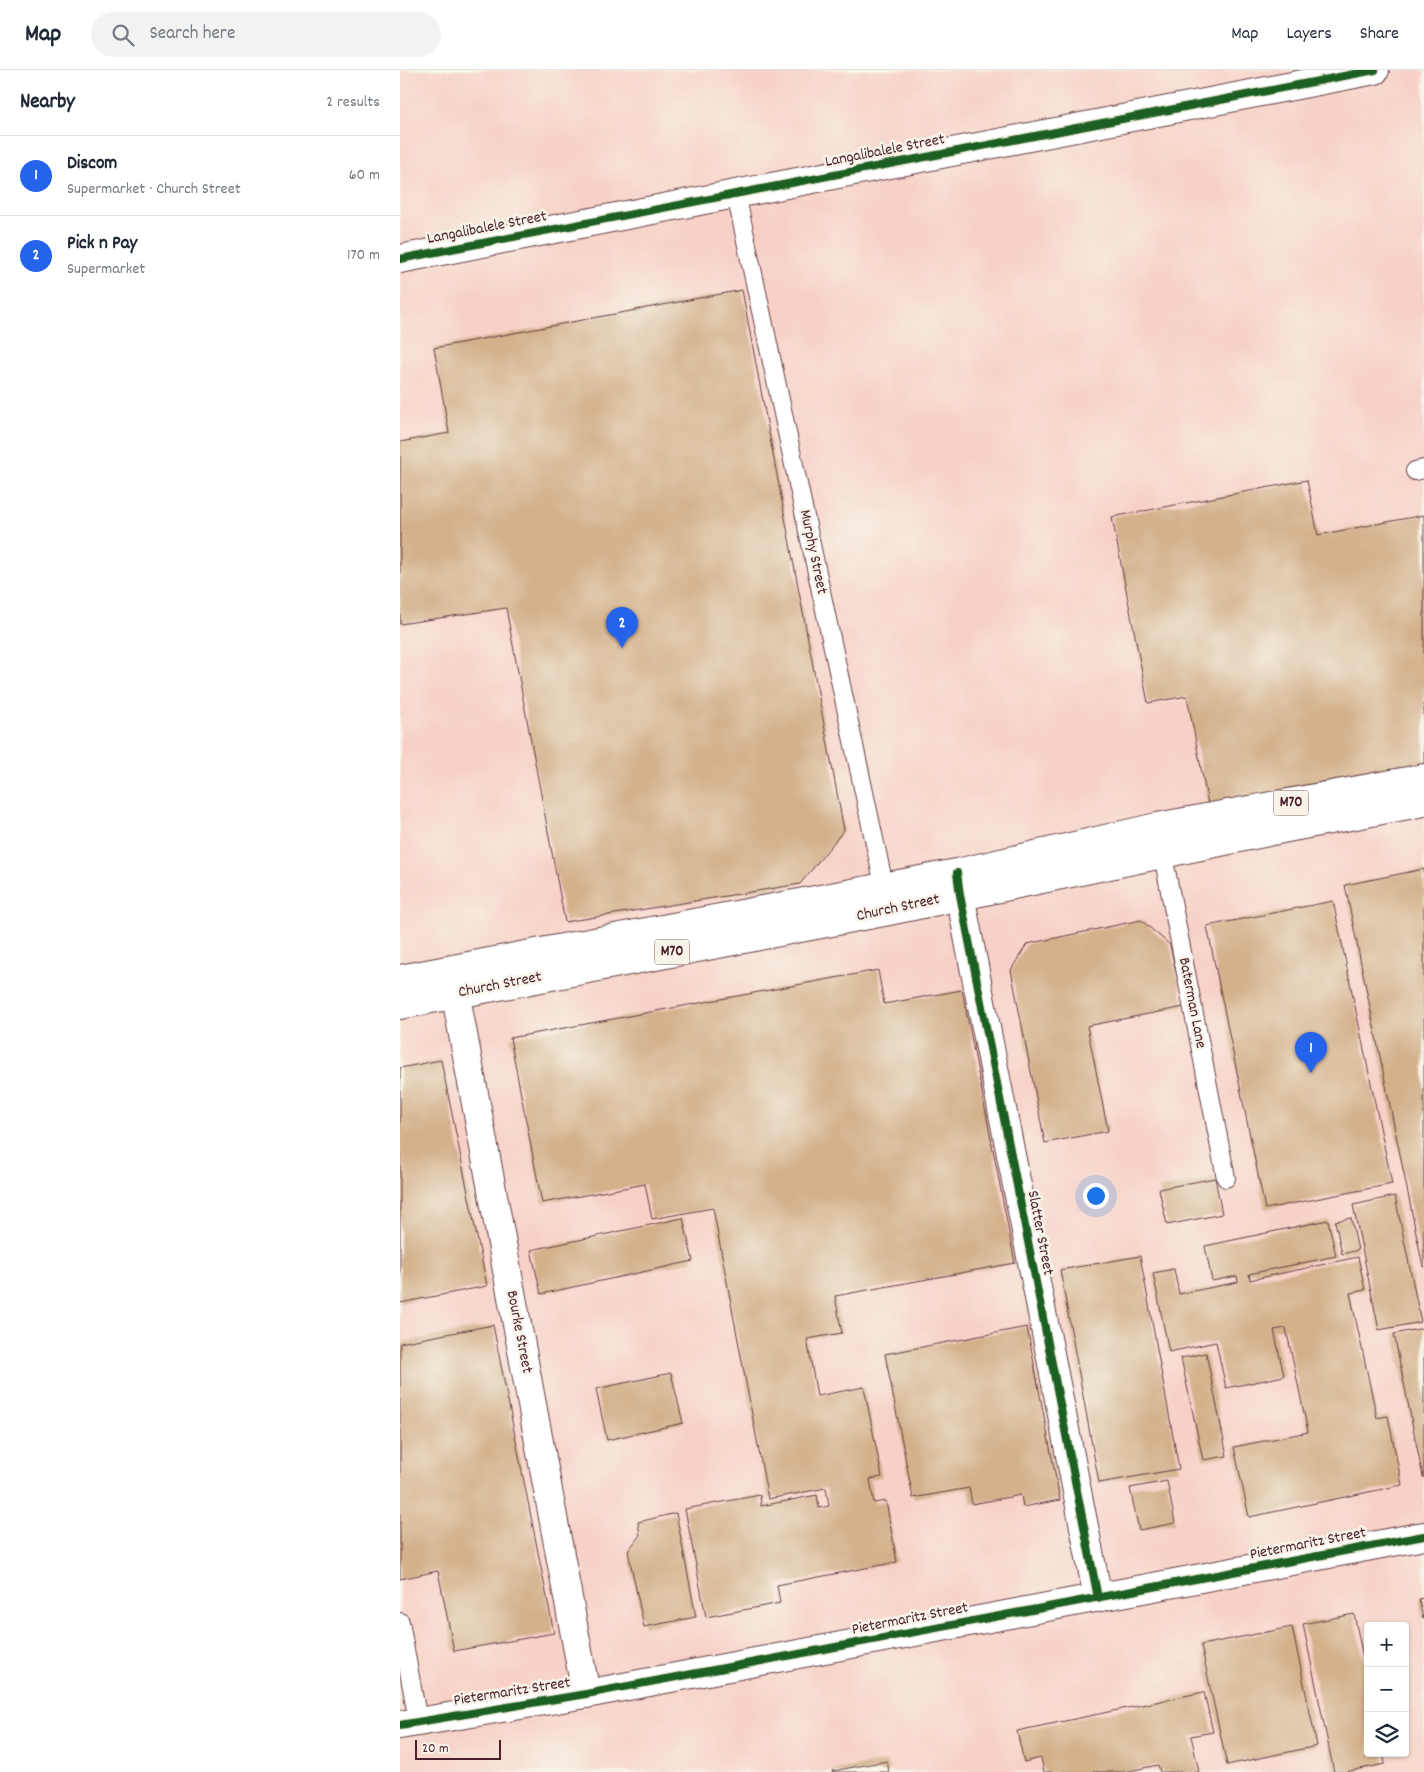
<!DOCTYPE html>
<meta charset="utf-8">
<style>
:root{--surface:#fff;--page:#f2f2f3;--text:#1f2937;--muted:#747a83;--line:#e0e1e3;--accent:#2563eb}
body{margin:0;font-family:Dekko,sans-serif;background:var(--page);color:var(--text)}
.controls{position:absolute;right:15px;bottom:15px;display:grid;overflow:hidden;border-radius:5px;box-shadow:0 1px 4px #0004}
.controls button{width:45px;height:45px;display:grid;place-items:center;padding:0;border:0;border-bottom:1px solid var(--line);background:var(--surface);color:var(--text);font:25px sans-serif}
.scale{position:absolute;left:15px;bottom:12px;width:86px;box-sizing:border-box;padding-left:5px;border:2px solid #4a1f2b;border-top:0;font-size:14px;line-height:18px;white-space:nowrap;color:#4a1f2b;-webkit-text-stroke:4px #f7f3e8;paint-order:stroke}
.you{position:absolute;left:695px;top:1125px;width:18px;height:18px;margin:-12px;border:4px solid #fff;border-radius:50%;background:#1a73e8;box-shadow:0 0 0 8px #1a73e833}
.badge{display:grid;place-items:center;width:32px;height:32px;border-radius:50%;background:var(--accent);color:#fff;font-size:16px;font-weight:700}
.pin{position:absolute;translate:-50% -41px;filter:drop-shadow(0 1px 2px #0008)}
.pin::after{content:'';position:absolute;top:26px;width:18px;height:15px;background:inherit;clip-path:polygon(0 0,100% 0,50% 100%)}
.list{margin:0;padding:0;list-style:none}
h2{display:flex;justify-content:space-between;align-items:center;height:65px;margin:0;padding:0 20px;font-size:21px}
h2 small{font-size:16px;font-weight:400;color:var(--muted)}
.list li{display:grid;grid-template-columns:32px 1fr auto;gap:15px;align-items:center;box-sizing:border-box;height:80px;padding:0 20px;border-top:1px solid var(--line)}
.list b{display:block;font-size:19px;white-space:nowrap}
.list p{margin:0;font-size:16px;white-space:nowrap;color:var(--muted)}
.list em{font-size:16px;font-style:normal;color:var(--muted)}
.icon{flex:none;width:28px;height:28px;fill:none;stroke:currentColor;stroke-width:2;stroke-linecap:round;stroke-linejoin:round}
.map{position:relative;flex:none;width:1024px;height:1702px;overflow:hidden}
header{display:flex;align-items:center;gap:30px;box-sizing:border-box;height:70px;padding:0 25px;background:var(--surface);border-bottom:1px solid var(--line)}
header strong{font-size:24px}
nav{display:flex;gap:28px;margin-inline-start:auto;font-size:18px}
.search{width:350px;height:45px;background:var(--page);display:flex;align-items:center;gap:12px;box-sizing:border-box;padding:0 18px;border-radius:28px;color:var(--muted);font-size:19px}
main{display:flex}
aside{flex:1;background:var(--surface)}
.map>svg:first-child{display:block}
</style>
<header>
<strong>Map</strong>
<div class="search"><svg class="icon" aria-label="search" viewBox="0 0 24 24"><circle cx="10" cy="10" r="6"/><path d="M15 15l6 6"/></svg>Search here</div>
<nav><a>Map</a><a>Layers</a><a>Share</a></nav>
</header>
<main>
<aside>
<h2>Nearby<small>2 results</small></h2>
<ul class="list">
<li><span class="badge">1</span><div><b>Discom</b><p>Supermarket · Church Street</p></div><em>60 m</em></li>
<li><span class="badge">2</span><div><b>Pick n Pay</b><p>Supermarket</p></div><em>170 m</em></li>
</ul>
</aside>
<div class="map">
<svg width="1024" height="1702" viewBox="0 0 1024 1702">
<rect width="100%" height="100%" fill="#f7f3e8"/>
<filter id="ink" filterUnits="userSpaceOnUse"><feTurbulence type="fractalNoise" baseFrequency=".02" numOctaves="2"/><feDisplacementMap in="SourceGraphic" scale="10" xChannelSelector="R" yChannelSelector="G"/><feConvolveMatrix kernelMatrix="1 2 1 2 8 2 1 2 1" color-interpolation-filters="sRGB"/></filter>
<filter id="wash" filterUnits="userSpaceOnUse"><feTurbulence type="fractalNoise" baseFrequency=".0096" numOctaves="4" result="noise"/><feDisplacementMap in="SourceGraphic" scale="20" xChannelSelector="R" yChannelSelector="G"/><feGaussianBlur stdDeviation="1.12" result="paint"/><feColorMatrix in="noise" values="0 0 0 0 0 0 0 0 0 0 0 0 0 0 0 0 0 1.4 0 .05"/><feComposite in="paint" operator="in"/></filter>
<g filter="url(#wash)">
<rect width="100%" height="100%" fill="#ebe3c3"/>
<!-- built -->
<path fill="#f7d1c7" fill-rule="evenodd" d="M0 0H1024V1702H0ZM968 1556H1005V1683H968Z"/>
<g id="blocks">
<!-- building -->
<g fill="#d3b18b">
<path d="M342 220 444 760 400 814 165 852 106 538 0 554V372L49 363 34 278Z"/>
<path d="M907 410 918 465 1024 445V698L809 739 787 626 748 633 712 447Z"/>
<path d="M1024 799V1197H1023L945 815Z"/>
<path d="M933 831 992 1114 865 1139 807 856Z"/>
<path d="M741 850 770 875 784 937 687 956 708 1061 645 1073 611 900 627 874Z"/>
<path d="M478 900 484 934 562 920 615 1193 435 1226 442 1263 407 1269 417 1326 464 1317 482 1407 470 1409 474 1433 486 1431 497 1492 377 1515 380 1533 306 1547 285 1439 360 1425 361 1436 417 1425 419 1438 429 1436 426 1418 368 1429 313 1138 252 1149 245 1114 142 1133 110 968Z"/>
<path d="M41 990 87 1216 0 1233V998Z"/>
<path d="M815 1108 822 1144 767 1155 759 1119Z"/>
<path d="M995 1126 1021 1252 979 1260 953 1135Z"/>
<path d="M283 1148 293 1191 141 1224 131 1180Z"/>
<path d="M951 1148 958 1180 942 1184 935 1151Z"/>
<path d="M928 1150 936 1186 849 1204 850 1210 958 1187 965 1220 950 1223 977 1348 988 1346 1002 1415 849 1447 834 1377 908 1362 886 1258 874 1260 884 1306 826 1318 816 1272 769 1282 753 1203 774 1199 779 1224 838 1212 837 1206 812 1211 805 1176Z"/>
<path d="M740 1186 779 1399 699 1413 660 1200Z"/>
<path d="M93 1255 154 1563 54 1581 38 1501 0 1509V1273Z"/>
<path d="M627 1257 660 1430 623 1437 621 1425 572 1434 569 1418 513 1428 485 1284Z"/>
<path d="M1024 1258V1407H1023L994 1264Z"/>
<path d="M806 1283 827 1386 803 1390 781 1288Z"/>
<path d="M271 1303 283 1353 207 1370 196 1319Z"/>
<path d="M767 1411 775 1453 739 1460 730 1418Z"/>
<path d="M276 1443 296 1547 244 1557 228 1481 240 1465 238 1452Z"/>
<path d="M1024 1528V1549H1023L1019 1529Z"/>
<path d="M954 1544 968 1611V1683H983L985 1694 945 1702H934L903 1554Z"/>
<path d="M892 1557 917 1676 827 1695 801 1575Z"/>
<path d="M804 1622 813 1662 791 1666 799 1702H760L758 1695 724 1702H644L641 1688 624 1692 617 1661Z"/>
<path d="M487 1691 489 1702H432V1701Z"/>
</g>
</g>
</g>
<g filter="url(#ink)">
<use href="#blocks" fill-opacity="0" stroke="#623c42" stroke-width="1"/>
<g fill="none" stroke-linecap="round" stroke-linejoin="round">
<!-- service casing -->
<g stroke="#623c42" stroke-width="20">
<g id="service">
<path d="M336 124 486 825"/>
<path d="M1015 401 1024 399"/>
<path d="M761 775 826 1108"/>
<path d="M0 1552 18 1651"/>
</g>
</g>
<!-- minor casing -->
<g stroke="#623c42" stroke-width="30">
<g id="minor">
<path d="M557 803 560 825 698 1528"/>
<path d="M51 900 186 1624"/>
</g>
</g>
<!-- tertiary casing -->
<g stroke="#623c42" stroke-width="30">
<g id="tertiary">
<path d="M0 189 975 0"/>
<path d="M0 1655 186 1624 1024 1466"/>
</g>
</g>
<!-- primary casing -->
<g stroke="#623c42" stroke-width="30">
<g id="primary">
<path d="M0 909 557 803 757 757 1024 708"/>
<path d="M0 935 489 841 887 758 1024 732"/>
</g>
</g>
<!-- service -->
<use href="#service" stroke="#fff" stroke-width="18"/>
<!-- minor -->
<use href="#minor" stroke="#fff" stroke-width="28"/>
<!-- tertiary -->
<use href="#tertiary" stroke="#fff" stroke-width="28"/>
<!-- primary -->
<use href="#primary" stroke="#fff" stroke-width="28"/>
<!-- cycleway casing -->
<g stroke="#f7f3e8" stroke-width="11">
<g id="cycleway">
<path d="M0 189 975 0"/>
<path d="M557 803 560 825 698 1528"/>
<path d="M0 1655 186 1624 1024 1466"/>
</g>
</g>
<!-- cycleway -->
<use href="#cycleway" stroke="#1b5e20" stroke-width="8"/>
</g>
</g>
<g text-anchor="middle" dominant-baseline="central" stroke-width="5" stroke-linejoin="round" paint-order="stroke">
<!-- shield labels -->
<g fill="#f7f3e8" stroke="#7e5f64" stroke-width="1">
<rect x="873.5" y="720.5" width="35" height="25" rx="4"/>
<rect x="254.5" y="869.5" width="35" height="25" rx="4"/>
</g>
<g font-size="15" font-weight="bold" fill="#4a1f2b">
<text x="891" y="733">M70</text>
<text x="272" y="882">M70</text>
</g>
<!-- street labels -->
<g font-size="16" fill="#4a1f2b" stroke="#f7f3e8">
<text transform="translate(485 81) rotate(-11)">Langalibalele Street</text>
<text transform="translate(87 158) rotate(-11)">Langalibalele Street</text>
<text transform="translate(413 482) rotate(78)">Murphy Street</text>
<text transform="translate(498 838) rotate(-12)">Church Street</text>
<text transform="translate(100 915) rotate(-11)">Church Street</text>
<text transform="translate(792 933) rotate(79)">Baterman Lane</text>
<text transform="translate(640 1163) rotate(79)">Slatter Street</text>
<text transform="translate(119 1262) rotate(79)">Bourke Street</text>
<text transform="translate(908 1474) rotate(-11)">Pietermaritz Street</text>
<text transform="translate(510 1549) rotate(-11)">Pietermaritz Street</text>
<text transform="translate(112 1622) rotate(-9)">Pietermaritz Street</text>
</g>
</g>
</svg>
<div class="controls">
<button>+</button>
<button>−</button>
<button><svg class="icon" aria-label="layers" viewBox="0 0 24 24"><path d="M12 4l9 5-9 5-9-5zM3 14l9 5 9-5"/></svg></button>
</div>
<div class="scale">20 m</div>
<div class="you"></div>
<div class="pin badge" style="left:911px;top:1003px">1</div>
<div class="pin badge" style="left:222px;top:578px">2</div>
</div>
</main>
